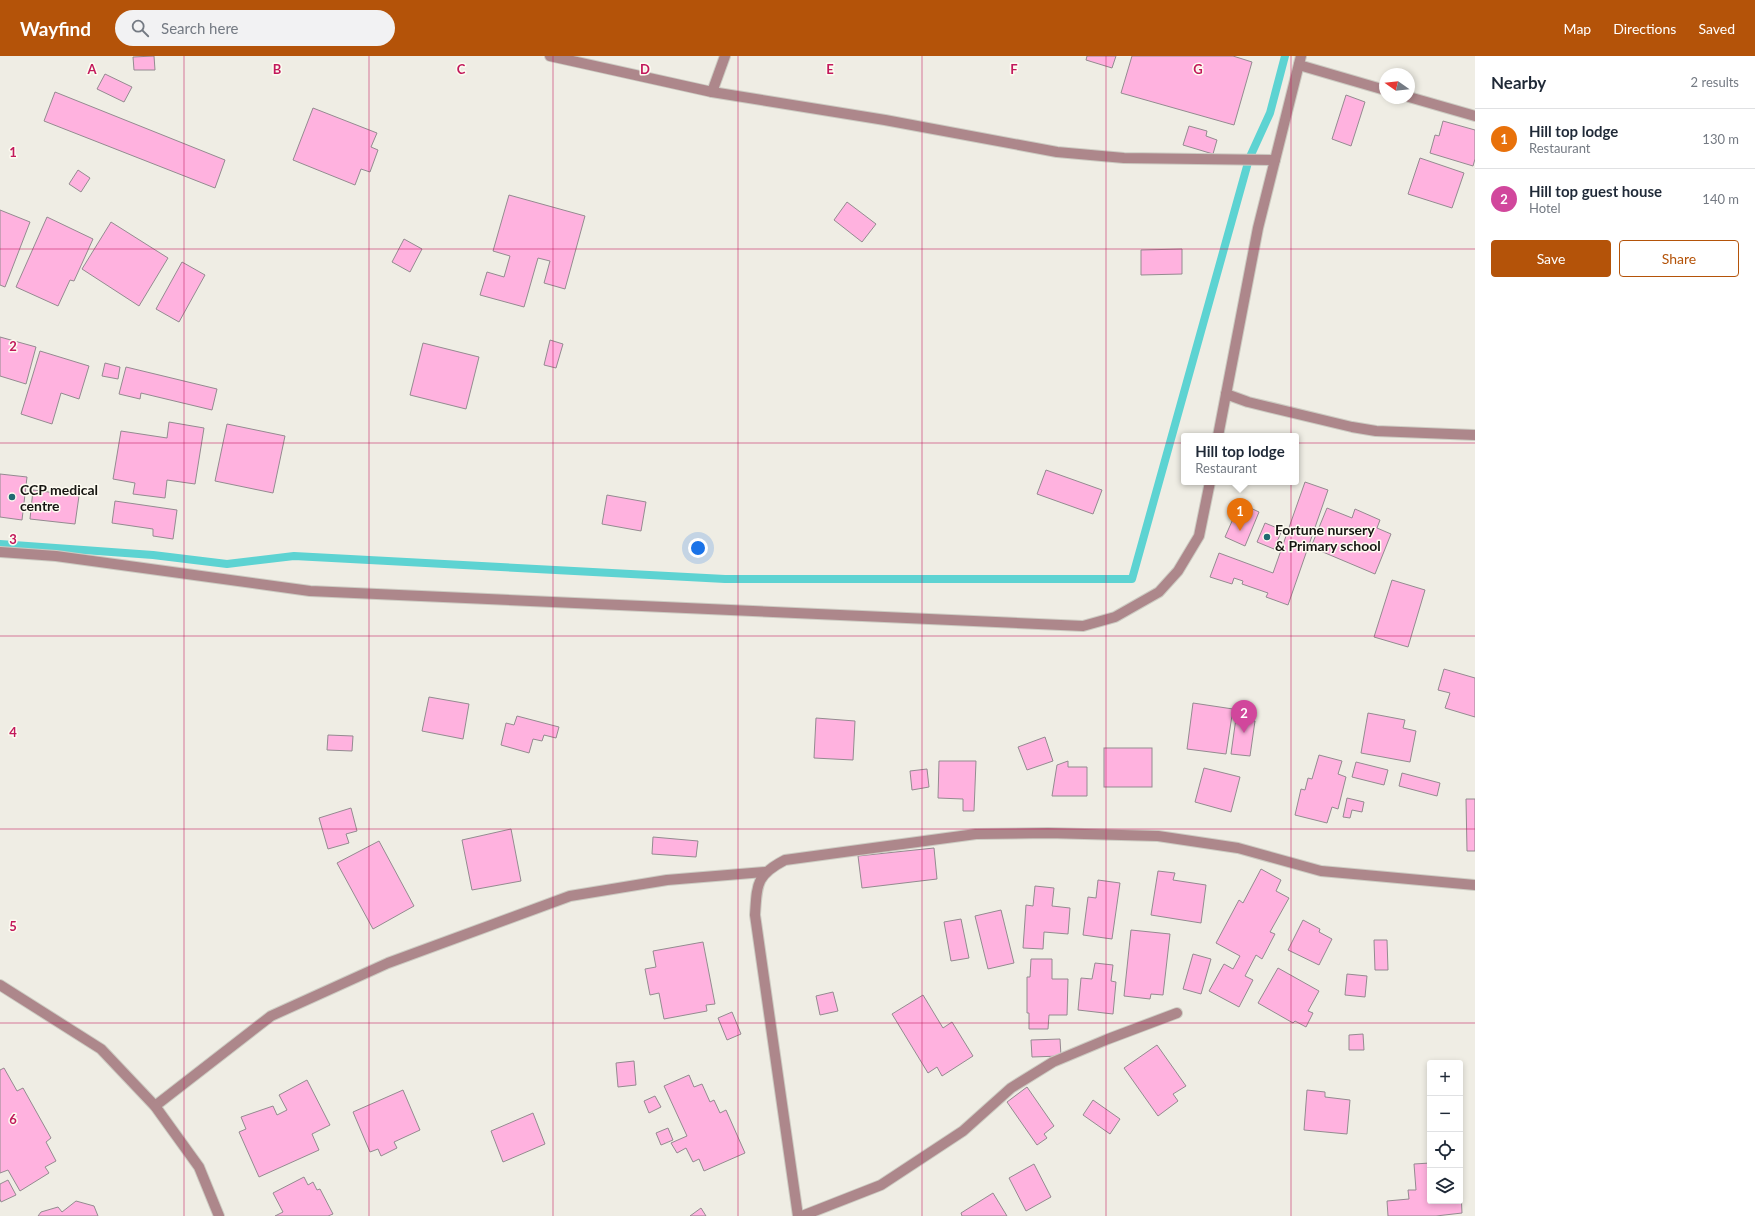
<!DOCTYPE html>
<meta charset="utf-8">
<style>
:root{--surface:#fff;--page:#f2f2f3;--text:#1f2937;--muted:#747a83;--line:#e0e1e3;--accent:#b45309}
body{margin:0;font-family:Lato,sans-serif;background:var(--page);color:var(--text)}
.controls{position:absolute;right:12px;bottom:12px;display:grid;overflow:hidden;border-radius:4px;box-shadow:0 2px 6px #0003}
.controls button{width:36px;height:36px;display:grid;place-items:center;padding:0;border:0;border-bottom:1px solid var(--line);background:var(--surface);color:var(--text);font:20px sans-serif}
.compass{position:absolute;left:1379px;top:12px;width:36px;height:36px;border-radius:50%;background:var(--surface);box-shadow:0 2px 6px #0003;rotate:284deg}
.you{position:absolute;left:698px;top:492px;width:14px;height:14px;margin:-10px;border:3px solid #fff;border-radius:50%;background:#1a73e8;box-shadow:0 0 0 6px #1a73e833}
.badge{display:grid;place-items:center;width:26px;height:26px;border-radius:50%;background:var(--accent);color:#fff;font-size:13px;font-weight:700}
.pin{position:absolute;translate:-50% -33px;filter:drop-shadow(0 1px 2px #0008)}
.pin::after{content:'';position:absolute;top:21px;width:14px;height:12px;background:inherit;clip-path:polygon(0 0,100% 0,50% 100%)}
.popup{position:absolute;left:1181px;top:377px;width:118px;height:52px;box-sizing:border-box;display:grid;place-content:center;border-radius:4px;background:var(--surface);filter:drop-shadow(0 1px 3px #0005);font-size:13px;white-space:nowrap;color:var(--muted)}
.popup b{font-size:15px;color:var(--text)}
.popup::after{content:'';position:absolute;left:50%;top:100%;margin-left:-8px;border:8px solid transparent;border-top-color:var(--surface)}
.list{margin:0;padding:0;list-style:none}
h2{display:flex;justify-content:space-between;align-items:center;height:52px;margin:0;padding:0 16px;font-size:17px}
h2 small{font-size:13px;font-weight:400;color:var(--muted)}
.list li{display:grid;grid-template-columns:26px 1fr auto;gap:12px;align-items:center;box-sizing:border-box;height:60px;padding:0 16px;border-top:1px solid var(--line)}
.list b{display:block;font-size:15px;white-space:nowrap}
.list p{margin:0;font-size:13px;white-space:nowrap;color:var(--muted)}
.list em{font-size:13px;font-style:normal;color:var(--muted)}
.actions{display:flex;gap:8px;padding:12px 16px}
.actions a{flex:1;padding:9px 0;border:1px solid var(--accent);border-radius:4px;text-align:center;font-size:14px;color:var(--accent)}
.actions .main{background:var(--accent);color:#fff}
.icon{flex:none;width:22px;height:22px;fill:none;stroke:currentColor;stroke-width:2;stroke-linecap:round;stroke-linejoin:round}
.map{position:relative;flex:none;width:1475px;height:1160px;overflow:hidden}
header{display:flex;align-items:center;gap:24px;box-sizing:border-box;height:56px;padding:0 20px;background:var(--accent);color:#fff}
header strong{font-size:19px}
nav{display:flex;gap:22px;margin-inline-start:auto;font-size:14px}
.search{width:280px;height:36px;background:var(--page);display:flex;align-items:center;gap:10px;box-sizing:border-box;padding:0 14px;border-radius:22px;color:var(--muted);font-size:15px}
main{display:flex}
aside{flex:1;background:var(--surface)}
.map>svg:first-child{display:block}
</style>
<header>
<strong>Wayfind</strong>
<div class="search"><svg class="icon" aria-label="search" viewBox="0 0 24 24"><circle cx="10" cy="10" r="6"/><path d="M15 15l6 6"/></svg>Search here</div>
<nav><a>Map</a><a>Directions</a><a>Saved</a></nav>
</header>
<main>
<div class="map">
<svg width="1475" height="1160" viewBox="0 0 1475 1160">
<rect width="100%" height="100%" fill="#efede4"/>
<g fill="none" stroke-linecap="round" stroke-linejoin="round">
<!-- stream -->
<path stroke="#5dd3d2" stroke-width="8" d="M0 488 153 499 227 508 294 500 725 523H1132L1249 103 1270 57 1285 0"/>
</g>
<!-- building -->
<g fill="#ffb2df" stroke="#948b90">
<path d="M154 0 155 14H134L133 1Z"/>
<path d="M1087 0H1116L1112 12 1086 4Z"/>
<path d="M1132 0H1233L1252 6 1234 69 1121 37Z"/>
<path d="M105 18 132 31 124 46 97 33Z"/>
<path d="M55 36 225 104 215 132 44 65Z"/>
<path d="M1346 39 1365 46 1351 90 1332 83Z"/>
<path d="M313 52 377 77 371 91 378 94 370 116 361 113 355 129 293 104Z"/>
<path d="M1443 65 1475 74V103L1473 110 1430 97 1435 79 1439 80Z"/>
<path d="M1189 70 1207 75 1206 80 1217 84 1213 98 1183 89Z"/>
<path d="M1420 102 1464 117 1452 152 1408 138Z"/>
<path d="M78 114 90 122 81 136 69 128Z"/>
<path d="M509 139 585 160 565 233 544 227 550 205 538 202 524 251 480 239 487 216 504 221 510 200 493 195Z"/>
<path d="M847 146 876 168 862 186 834 164Z"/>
<path d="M0 154 30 166 5 231 0 229Z"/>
<path d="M47 161 93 183 74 225 70 224 58 250 16 231Z"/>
<path d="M111 166 168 202 139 250 82 213Z"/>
<path d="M404 183 422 193 410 216 392 206Z"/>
<path d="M1182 193V218L1141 219V194Z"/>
<path d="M182 206 205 219 179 266 156 253Z"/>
<path d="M0 281 36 291 26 328 0 320Z"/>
<path d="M550 284 563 288 556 312 544 309Z"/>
<path d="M423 287 479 301 466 353 410 339Z"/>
<path d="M40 295 89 310 79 343 61 337 52 368 21 358Z"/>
<path d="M105 307 120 311 118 323 102 320Z"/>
<path d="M126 311 217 333 212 354 141 337 140 343 119 338Z"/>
<path d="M169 366 204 372 195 428 167 424 165 442 133 438 135 427 113 423 121 375 167 382Z"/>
<path d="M227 368 285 380 273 437 215 425Z"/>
<path d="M1046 414 1102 434 1093 458 1037 438Z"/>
<path d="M0 418 27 421 22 464 0 461Z"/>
<path d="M1305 426 1328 434 1288 549 1266 541 1268 537 1242 528 1243 525 1234 522 1232 528 1210 521 1219 497 1273 517Z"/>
<path d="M33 434 79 440 75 468 30 463Z"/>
<path d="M607 439 646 446 641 475 602 468Z"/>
<path d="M115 445 177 454 173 483 153 480V473L112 467Z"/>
<path d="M1240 447 1259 456 1245 490 1225 481Z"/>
<path d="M1327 452 1352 462 1355 453 1380 464 1377 472 1391 478 1375 518 1311 491Z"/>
<path d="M1265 467 1282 474 1274 493 1257 486Z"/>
<path d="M1392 524 1425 534 1408 591 1374 581Z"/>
<path d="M1444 613 1475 622V661L1445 652 1450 637 1438 634Z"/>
<path d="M429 641 469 648 463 683 422 675Z"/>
<path d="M1193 647 1233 653 1226 698 1187 693Z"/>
<path d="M1368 657 1405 664 1403 672 1416 675 1410 706 1361 697Z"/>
<path d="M517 660 559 671 556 682 544 679 542 685 533 683 529 697 501 689 506 667 514 669Z"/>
<path d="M816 662 855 665 853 704 814 702Z"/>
<path d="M1236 662 1255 665 1250 700 1231 698Z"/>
<path d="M328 679 353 680 352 695 327 694Z"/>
<path d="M1045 681 1053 705 1027 714 1018 691Z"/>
<rect x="1104" y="692" width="48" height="39"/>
<path d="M1319 699 1342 705 1338 718 1346 721 1338 753 1332 751 1327 767 1295 759 1301 733 1305 734 1308 722 1312 723Z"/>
<path d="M939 705H976L974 755H963V743L938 742Z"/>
<path d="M1068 705V711H1087V740H1052L1057 709Z"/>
<path d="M1356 706 1388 714 1384 729 1352 721Z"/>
<path d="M1204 712 1240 721 1231 756 1195 746Z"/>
<path d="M927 713 929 731 912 734 910 715Z"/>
<path d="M1402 717 1440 727 1437 740 1399 730Z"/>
<path d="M1347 742 1364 746 1362 756 1352 754 1350 762 1343 761Z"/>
<path d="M1466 743H1475V795H1467Z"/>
<path d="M351 752 357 775 346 778 349 787 328 793 319 762Z"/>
<path d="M511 773 521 825 472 834 462 784Z"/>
<path d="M653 781 698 785 696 801 652 798Z"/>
<path d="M379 785 414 850 373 873 337 807Z"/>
<path d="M934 792 937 823 862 832 858 800Z"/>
<path d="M1261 813 1281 824 1276 835 1289 842 1270 876 1275 878 1262 903 1256 899 1245 920 1253 924 1239 951 1209 935 1224 908 1233 913 1240 900 1216 887 1239 844 1243 847Z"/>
<path d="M1158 815 1175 817 1173 824 1206 829 1201 867 1151 859Z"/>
<path d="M1098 824 1120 827 1112 883 1083 879 1088 841 1096 842Z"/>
<path d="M1035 830 1054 832 1052 850 1070 852 1068 878 1044 876 1043 893 1023 892 1026 849 1033 850Z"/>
<path d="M1001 854 1014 907 988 913 975 860Z"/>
<path d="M961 863 969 902 951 905 944 866Z"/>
<path d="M1303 864 1320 873 1319 876 1332 883 1319 909 1288 894Z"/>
<path d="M1131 874 1170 878 1163 939 1151 938 1150 943 1124 940Z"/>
<path d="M1374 884H1387L1388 914H1375Z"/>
<path d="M703 886 715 948 706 949 707 955 664 963 659 937 650 939 645 913 656 911 653 895Z"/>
<path d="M1193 898 1211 903 1201 938 1183 933Z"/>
<path d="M1031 903H1052V923H1068L1067 959H1049L1048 973H1029V957H1027V921H1030Z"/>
<path d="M1095 907 1113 909 1111 925 1116 926 1113 958 1078 954 1081 922 1092 923Z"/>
<path d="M1278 912 1319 935 1308 955 1313 957 1306 971 1295 965 1293 967 1258 947Z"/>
<path d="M1347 918 1367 920 1365 941 1345 939Z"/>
<path d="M833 936 838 955 820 959 816 940Z"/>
<path d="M923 939 943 972 952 966 973 1000 942 1020 937 1011 928 1017 892 958Z"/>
<path d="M732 956 741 978 727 984 718 962Z"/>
<path d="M1363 978 1364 994H1349V979Z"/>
<path d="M1060 983 1061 1000 1032 1001 1031 984Z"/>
<path d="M1157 989 1186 1030 1173 1038 1178 1045 1158 1060 1124 1012Z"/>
<path d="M634 1005 636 1029 618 1031 616 1007Z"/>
<path d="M4 1012 17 1035 23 1032 51 1082 46 1086 56 1105 45 1111 49 1117 20 1135 8 1114 0 1117V1014Z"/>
<path d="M689 1019 694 1031 702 1028 710 1046 714 1044 720 1057 726 1054 745 1097 704 1115 699 1103 693 1106 686 1092 677 1097 671 1087 687 1080 664 1030Z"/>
<path d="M307 1024 330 1069 312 1078 319 1094 259 1121 239 1076 246 1073 241 1061 273 1050 277 1059 287 1054 279 1039Z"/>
<path d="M1027 1031 1054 1070 1044 1078 1047 1082 1037 1089 1007 1046Z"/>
<path d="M403 1034 420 1074 394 1086 397 1092 381 1100 378 1093 370 1096 353 1056Z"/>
<path d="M1307 1034 1325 1036V1041L1350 1044 1347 1078 1304 1074Z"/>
<path d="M655 1040 661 1051 649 1057 644 1045Z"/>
<path d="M1093 1044 1120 1063 1110 1078 1083 1059Z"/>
<path d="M533 1057 545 1088 503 1106 491 1075Z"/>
<path d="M668 1072 673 1084 661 1089 656 1077Z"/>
<path d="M1430 1107V1145H1460L1461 1137 1462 1157 1436 1160H1388L1387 1145 1409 1143 1408 1134H1416L1414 1108Z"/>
<path d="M1034 1108 1051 1141 1026 1155 1009 1122Z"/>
<path d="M304 1121 308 1129 313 1126 317 1134 320 1133 333 1158 328 1160H275L283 1156 273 1137Z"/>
<path d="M8 1124 16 1139 1 1146 0 1143V1128Z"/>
<path d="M993 1137 1007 1160H962L961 1157Z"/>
<path d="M76 1145 94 1150 98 1160H38L41 1156 58 1151 62 1156Z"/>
<path d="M701 1152 706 1160H690Z"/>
</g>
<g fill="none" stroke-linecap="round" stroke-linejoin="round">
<!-- street casing -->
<g stroke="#cccbc2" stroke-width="12">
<g id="street">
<path d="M550 0 712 36 885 64 1057 96 1124 102 1275 104"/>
<path d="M1299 9 1385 34"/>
<path d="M712 36 725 0"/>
<path d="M1409 41 1475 60"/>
<path d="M1226 338 1248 346 1352 371 1376 375 1475 379"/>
<path d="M1218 380 1258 172 1301 0"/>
<path d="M0 496 56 500 310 535 1083 570 1115 561 1159 536 1178 515 1199 480 1210 426"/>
<path d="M0 929 101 993 155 1050 199 1111 219 1160"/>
<path d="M155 1050 271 960 388 907 570 840 667 824 765 816"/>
<path d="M798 1160 755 859C757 828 756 819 785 804L976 778 1048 777 1158 780 1238 792 1321 815 1475 829"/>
<path d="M802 1160 881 1129 963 1075 1011 1032 1053 1006 1108 983 1177 957"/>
</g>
</g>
<!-- street -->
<use href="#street" stroke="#ad878b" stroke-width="10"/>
</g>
<!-- grid -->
<path fill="none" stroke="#c2185b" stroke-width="1" stroke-opacity="0.55" d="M184 0V1160M369 0V1160M553 0V1160M738 0V1160M922 0V1160M1106 0V1160M1291 0V1160M0 193H1475M0 387H1475M0 580H1475M0 773H1475M0 967H1475"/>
<!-- markers -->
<g fill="#1f6a72" stroke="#fdfbf1" stroke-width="1.5">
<circle cx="12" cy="441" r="4"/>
<circle cx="1267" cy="481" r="4"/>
</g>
<g text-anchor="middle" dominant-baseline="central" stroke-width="3" stroke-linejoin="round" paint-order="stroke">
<!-- poi labels -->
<g font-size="14" font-weight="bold" fill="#161612" stroke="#fdfbf1" text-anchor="start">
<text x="20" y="433">CCP medical<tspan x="20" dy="16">centre</tspan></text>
<text x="1275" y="473">Fortune nursery<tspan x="1275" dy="16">&amp; Primary school</tspan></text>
</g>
</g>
<g font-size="13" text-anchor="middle" font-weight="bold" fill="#c2185b" stroke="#fdfbf1" stroke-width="3" stroke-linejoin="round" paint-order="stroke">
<text x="92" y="18">A</text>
<text x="277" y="18">B</text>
<text x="461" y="18">C</text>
<text x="645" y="18">D</text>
<text x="830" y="18">E</text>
<text x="1014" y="18">F</text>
<text x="1198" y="18">G</text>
<text x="13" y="101">1</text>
<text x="13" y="295">2</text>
<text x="13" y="488">3</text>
<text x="13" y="681">4</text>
<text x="13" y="875">5</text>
<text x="13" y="1068">6</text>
</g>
</svg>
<div class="controls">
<button>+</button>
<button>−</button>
<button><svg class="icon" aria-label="locate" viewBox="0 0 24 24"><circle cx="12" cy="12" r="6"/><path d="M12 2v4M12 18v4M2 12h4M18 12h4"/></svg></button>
<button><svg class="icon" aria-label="layers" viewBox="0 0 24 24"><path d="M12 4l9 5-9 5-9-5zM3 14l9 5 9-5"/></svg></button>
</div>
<svg class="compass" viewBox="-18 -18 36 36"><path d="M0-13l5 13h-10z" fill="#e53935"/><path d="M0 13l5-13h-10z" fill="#747a83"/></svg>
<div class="you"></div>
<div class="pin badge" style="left:1240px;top:475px;background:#e8710a">1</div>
<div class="popup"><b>Hill top lodge</b>Restaurant</div>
<div class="pin badge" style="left:1244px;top:677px;background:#d1479c">2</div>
</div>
<aside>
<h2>Nearby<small>2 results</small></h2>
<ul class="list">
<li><span class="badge" style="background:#e8710a">1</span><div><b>Hill top lodge</b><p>Restaurant</p></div><em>130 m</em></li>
<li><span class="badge" style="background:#d1479c">2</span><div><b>Hill top guest house</b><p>Hotel</p></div><em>140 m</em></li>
</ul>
<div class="actions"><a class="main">Save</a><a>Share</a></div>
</aside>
</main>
